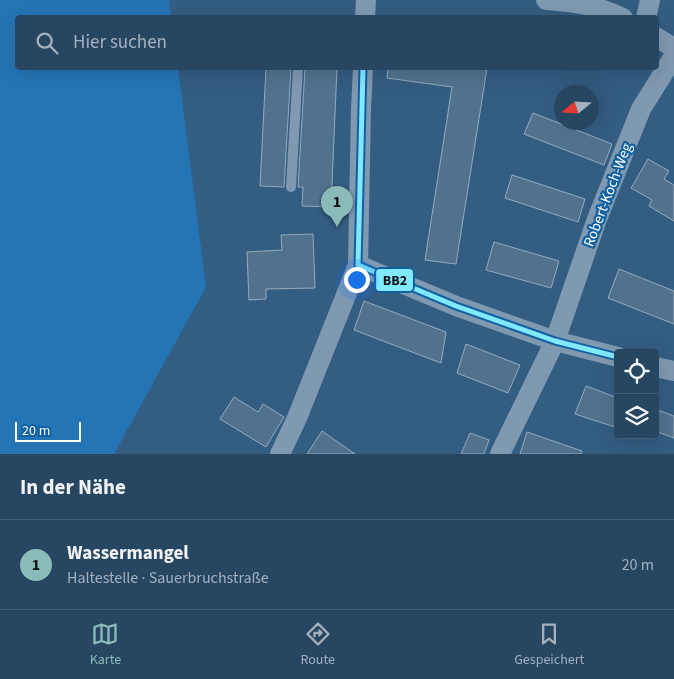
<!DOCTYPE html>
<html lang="de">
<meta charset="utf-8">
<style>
:root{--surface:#264661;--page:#2e4d67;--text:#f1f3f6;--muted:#a4b1bd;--line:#425e76;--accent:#8bbbb9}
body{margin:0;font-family:"Source Sans 3",sans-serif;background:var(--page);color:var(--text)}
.controls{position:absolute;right:15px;bottom:15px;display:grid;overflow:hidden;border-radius:5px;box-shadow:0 5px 20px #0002}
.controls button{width:45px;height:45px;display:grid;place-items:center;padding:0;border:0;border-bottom:1px solid var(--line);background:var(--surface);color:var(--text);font:25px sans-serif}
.compass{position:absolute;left:554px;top:85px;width:45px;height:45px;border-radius:50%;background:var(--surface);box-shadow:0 5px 20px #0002;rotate:252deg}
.scale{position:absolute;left:15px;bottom:12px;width:66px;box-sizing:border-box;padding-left:5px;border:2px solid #fff;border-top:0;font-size:14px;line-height:18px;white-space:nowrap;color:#fff;-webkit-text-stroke:4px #1360a1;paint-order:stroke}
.you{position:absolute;left:356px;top:279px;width:18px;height:18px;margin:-12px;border:4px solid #fff;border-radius:50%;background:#1a73e8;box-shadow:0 0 0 8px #1a73e833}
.badge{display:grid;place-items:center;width:32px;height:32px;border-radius:50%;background:var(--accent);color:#111;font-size:16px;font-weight:700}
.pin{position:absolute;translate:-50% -41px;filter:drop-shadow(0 1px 2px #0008)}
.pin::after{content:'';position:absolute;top:26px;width:18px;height:15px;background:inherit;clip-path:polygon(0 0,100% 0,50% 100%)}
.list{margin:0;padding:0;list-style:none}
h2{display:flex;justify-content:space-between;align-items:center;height:65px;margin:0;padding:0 20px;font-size:21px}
h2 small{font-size:16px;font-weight:400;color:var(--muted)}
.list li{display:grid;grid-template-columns:32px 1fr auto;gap:15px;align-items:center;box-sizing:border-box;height:90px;padding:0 20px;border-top:1px solid var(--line)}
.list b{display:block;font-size:19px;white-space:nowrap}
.list p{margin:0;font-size:16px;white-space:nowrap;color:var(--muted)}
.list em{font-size:16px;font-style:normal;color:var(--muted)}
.icon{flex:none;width:28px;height:28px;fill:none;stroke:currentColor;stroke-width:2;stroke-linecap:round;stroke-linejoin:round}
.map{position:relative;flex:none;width:674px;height:454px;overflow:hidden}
.search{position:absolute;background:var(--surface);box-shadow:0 5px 20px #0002;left:15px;right:15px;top:15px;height:55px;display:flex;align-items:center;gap:12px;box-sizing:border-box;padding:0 18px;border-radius:5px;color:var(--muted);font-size:19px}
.sheet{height:155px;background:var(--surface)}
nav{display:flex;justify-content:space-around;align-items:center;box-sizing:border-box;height:70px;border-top:1px solid var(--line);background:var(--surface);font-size:14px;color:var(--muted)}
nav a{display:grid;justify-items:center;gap:2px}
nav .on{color:var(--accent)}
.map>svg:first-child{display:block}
</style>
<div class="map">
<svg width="674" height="454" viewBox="0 0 674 454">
<rect width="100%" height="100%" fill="#335d81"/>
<!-- green -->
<path fill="#2475b6" d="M0 0H169L171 17 18 18V68H178L206 287 114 454H0Z"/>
<!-- building -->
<g fill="#51728f" stroke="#94abbf">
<path d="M266 68H291L284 187 260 186Z"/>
<path d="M305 68H337L331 207 302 206 303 187H298Z"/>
<path d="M388 68H487L456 264 425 260 452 87 387 78Z"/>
<path d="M533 113 612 144 604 165 524 134Z"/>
<path d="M648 159 669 171 664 179 674 185V221L649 206 652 200 631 188Z"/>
<path d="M512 175 585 199 578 222 505 198Z"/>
<path d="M313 234 315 288 266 289V299L249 300 247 252 282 250 281 235Z"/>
<path d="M494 242 559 261 551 288 486 270Z"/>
<path d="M619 269 674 291V324L608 298Z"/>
<path d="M364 301 446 332 441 363 354 330Z"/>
<path d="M466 344 520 365 508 393 457 373Z"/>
<path d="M586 386 618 398V428L575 414Z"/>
<path d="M234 397 258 412 263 404 284 417 266 447 220 419Z"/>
<path d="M655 409 674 416V438L655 431Z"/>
<path d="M322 431 355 454H307Z"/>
<path d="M527 432 582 451 581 454H520Z"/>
<path d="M470 433 489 440 484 454H461Z"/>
</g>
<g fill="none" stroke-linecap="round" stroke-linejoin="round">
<!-- lane -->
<path stroke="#7f99b1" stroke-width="10" d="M291 187 298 68"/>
<!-- street -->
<g stroke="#7f99b1" stroke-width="20">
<path d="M546 0C576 2 595 5 623 18"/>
<path d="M365 18 366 0"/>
<path d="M646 18 650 0"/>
<path d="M656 37 674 48"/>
<path d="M358 265 456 306 555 341 618 357"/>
<path d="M655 367 674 371"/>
<path d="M280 454 297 418 358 265 361 109 363 68"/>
<path d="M500 454 555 341 597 219 641 109 674 56"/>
</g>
<!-- bus-1 casing -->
<g stroke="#1360a1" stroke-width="9">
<path id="bus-1" d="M363 68 358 265 456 306 555 341 618 357"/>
</g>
<!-- bus-1 -->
<use href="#bus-1" stroke="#80e8ff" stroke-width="5"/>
</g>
<g text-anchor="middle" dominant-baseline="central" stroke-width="4.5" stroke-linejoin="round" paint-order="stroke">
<!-- street labels -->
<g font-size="15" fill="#fff" stroke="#1360a1">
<text transform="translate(608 195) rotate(-69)">Robert-Koch-Weg</text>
</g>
</g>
<rect stroke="#1360a1" stroke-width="2" x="375" y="268" width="39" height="24" rx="5" fill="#80e8ff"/>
<g font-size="14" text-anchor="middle" font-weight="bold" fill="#111">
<text x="395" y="285">BB2</text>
</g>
</svg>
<div class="controls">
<button><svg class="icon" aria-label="locate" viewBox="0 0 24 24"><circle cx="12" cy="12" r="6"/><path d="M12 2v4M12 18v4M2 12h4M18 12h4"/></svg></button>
<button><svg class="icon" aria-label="layers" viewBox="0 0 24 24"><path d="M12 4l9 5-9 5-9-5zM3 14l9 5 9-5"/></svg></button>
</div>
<svg class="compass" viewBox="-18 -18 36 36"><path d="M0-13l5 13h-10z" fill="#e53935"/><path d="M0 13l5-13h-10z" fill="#a4b1bd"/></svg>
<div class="scale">20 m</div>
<div class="you"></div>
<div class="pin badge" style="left:337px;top:227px">1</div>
<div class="search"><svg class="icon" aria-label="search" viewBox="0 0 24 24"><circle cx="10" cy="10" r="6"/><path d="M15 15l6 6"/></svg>Hier suchen</div>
</div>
<section class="sheet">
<h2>In der Nähe<small></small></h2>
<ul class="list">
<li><span class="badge">1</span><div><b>Wassermangel</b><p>Haltestelle · Sauerbruchstraße</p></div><em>20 m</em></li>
</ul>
</section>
<nav>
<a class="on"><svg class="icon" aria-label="map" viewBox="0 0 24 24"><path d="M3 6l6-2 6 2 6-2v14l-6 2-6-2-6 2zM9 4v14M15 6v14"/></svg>Karte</a>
<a><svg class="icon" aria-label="directions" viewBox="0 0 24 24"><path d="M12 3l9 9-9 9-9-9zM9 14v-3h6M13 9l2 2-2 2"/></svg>Route</a>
<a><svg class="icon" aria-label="saved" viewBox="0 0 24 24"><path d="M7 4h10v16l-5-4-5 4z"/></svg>Gespeichert</a>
</nav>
